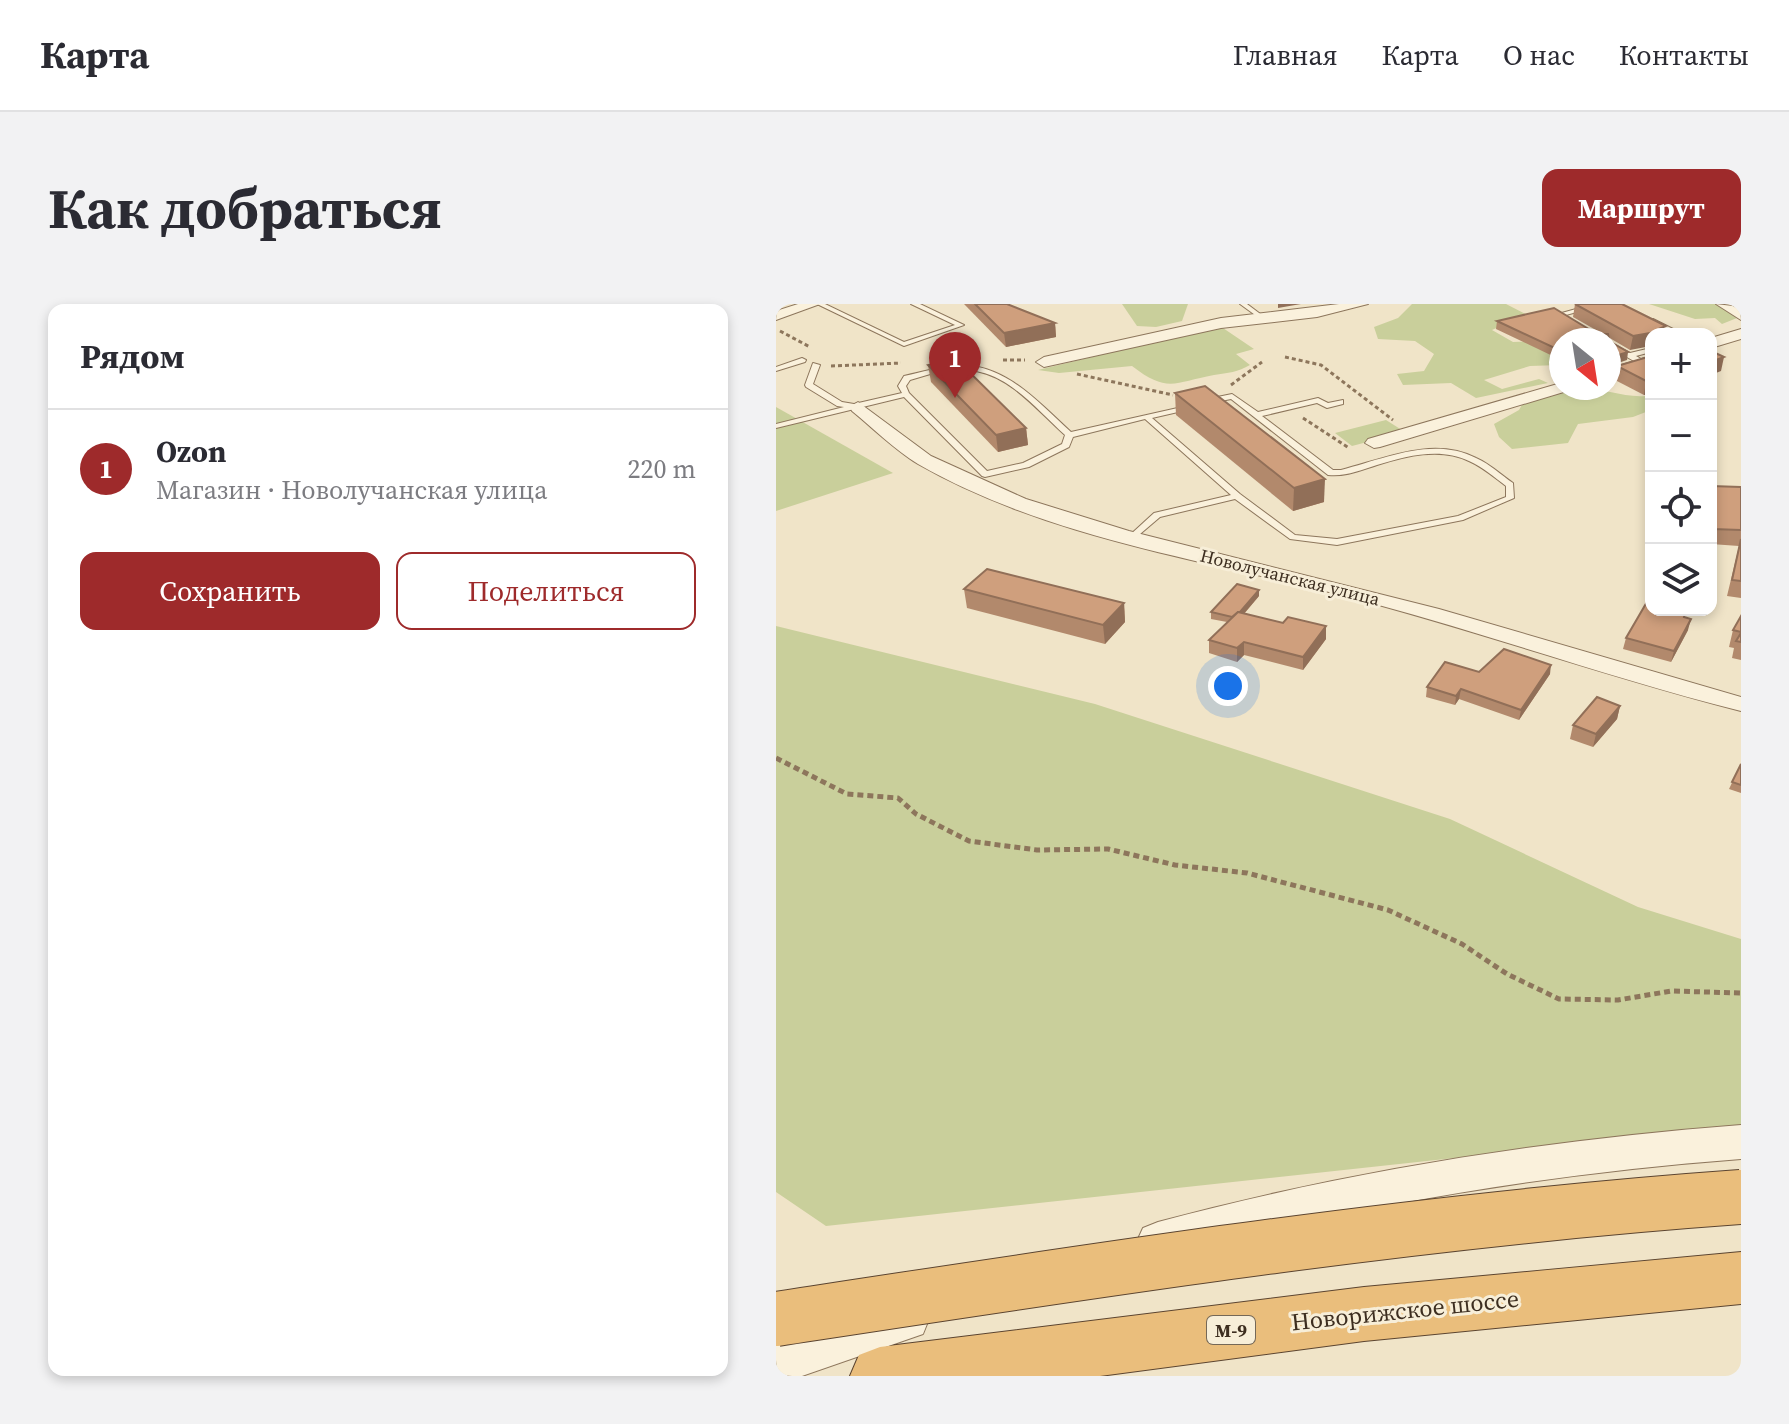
<!DOCTYPE html>
<html lang="ru">
<meta charset="utf-8">
<style>
:root{--surface:#fff;--page:#f2f2f3;--text:#2b2b33;--muted:#7c7c81;--line:#e1e1e2;--accent:#9e2a2b}
body{margin:0;font-family:"Source Serif 4",serif;background:var(--page);color:var(--text)}
.controls{position:absolute;right:24px;top:24px;display:grid;overflow:hidden;border-radius:16px;box-shadow:0 4px 12px #0003}
.controls button{width:72px;height:72px;display:grid;place-items:center;padding:0;border:0;border-bottom:2px solid var(--line);background:var(--surface);color:var(--text);font:40px sans-serif}
.compass{position:absolute;left:773px;top:24px;width:72px;height:72px;border-radius:50%;background:var(--surface);box-shadow:0 4px 12px #0003;rotate:150deg}
.you{position:absolute;left:452px;top:382px;width:28px;height:28px;margin:-20px;border:6px solid #fff;border-radius:50%;background:#1a73e8;box-shadow:0 0 0 12px #1a73e833}
.badge{display:grid;place-items:center;width:52px;height:52px;border-radius:50%;background:var(--accent);color:#fff;font-size:26px;font-weight:700}
.pin{position:absolute;translate:-50% -66px;filter:drop-shadow(0 2px 4px #0008)}
.pin::after{content:'';position:absolute;top:42px;width:28px;height:24px;background:inherit;clip-path:polygon(0 0,100% 0,50% 100%)}
.list{margin:0;padding:0;list-style:none}
h2{display:flex;justify-content:space-between;align-items:center;height:104px;margin:0;padding:0 32px;font-size:34px}
h2 small{font-size:26px;font-weight:400;color:var(--muted)}
.list li{display:grid;grid-template-columns:52px 1fr auto;gap:24px;align-items:center;box-sizing:border-box;height:120px;padding:0 32px;border-top:2px solid var(--line)}
.list b{display:block;font-size:30px;white-space:nowrap}
.list p{margin:0;font-size:26px;white-space:nowrap;color:var(--muted)}
.list em{font-size:26px;font-style:normal;color:var(--muted)}
.actions{display:flex;gap:16px;padding:24px 32px}
.actions a{flex:1;padding:18px 0;border:2px solid var(--accent);border-radius:16px;text-align:center;font-size:28px;color:var(--accent)}
.actions .main{background:var(--accent);color:#fff}
.icon{flex:none;width:44px;height:44px;fill:none;stroke:currentColor;stroke-width:2;stroke-linecap:round;stroke-linejoin:round}
.map{position:relative;flex:none;width:965px;height:1072px;overflow:hidden;border-radius:16px}
header{display:flex;align-items:center;gap:48px;box-sizing:border-box;height:112px;padding:0 40px;background:var(--surface);border-bottom:2px solid var(--line)}
header strong{font-size:38px}
nav{display:flex;gap:44px;margin-inline-start:auto;font-size:28px}
.intro{display:flex;align-items:center;justify-content:space-between;box-sizing:border-box;height:192px;padding:0 48px}
h1{margin:0;font-size:56px}
.button{padding:20px 36px;border-radius:16px;background:var(--accent);color:#fff;font-size:28px;font-weight:700}
main{display:flex;gap:48px;padding:0 48px}
aside{flex:1;background:var(--surface);border-radius:16px;box-shadow:0 4px 12px #0003}
.map>svg:first-child{display:block}
</style>
<header>
<strong>Карта</strong>
<nav><a>Главная</a><a>Карта</a><a>О нас</a><a>Контакты</a></nav>
</header>
<div class="intro"><h1>Как добраться</h1><a class="button">Маршрут</a></div>
<main>
<aside>
<h2>Рядом<small></small></h2>
<ul class="list">
<li><span class="badge">1</span><div><b>Ozon</b><p>Магазин · Новолучанская улица</p></div><em>220 m</em></li>
</ul>
<div class="actions"><a class="main">Сохранить</a><a>Поделиться</a></div>
</aside>
<div class="map">
<svg width="965" height="1072" viewBox="0 0 965 1072">
<rect width="100%" height="100%" fill="#f0e4c8"/>
<!-- green -->
<g fill="#c9cf9b">
<path d="M346 0H412L406 17 380 23 361 22Z"/>
<path d="M636 0H730L769 20 734 18 716 26 737 38 785 36 779 53 784 61 754 62 708 76 726 85 763 75 772 79 700 94 675 79 627 81 621 70 648 67 658 50 639 37 602 35 598 23 622 14Z"/>
<path d="M873 0H940L961 14 946 20 939 14 919 15Z"/>
<path d="M444 22 478 45 460 50 474 61C462 68 452 69 438 71 399 78 392 90 356 62L283 69 262 66Z"/>
<path d="M804 84C827 84 855 96 875 91V106L857 113 802 120 792 139 736 145 723 133 718 120 743 106 747 99Z"/>
<path d="M0 103 117 169 0 207Z"/>
<path d="M610 116 629 128 576 142 559 129Z"/>
<path d="M0 322 319 400 674 515 862 603 965 635V823L50 922 0 888Z"/>
</g>
<g fill="none" stroke-linecap="round" stroke-linejoin="round">
<!-- service casing -->
<g stroke="#8d765c" stroke-width="2">
<g id="service">
<path d="M41 0H49L128 38 179 21 135 0H144L188 21 128 42Z"/>
<path d="M464 0H471L491 15 486 16Z"/>
<path d="M818 0H830L790 11 795 18 794 19H790L782 10Z"/>
<path d="M877 15 907 30H898L875 18 874 17Z"/>
<path d="M833 38 854 49 875 44V48L860 52 872 59 865 61 833 43Z"/>
<path d="M26 54 30 56 29 58 0 67V63Z"/>
<path d="M37 59 44 61 37 80 66 98 78 100 126 89 122 82 128 72C147 68 165 62 184 61 231 61 263 99 295 128L415 101V105L376 114 464 190 519 231 561 235 682 212 730 193V182C718 173 707 163 693 157 664 143 630 152 601 161 585 166 569 173 552 171L455 95 430 100H427V96L456 90 482 108 542 94 552 99 567 96V100L551 104 541 99 486 112 557 166H565C608 155 657 132 700 154 714 160 725 171 737 179L738 194 687 216 561 241 514 235 459 195 384 213 357 236 354 235V231L378 209 455 191 369 115 297 133 293 143 253 163 209 173 206 172 128 93 0 124V120L68 103 61 102 30 83 29 81ZM185 66C191 66 198 66 204 68 237 75 264 109 289 131L286 140 247 159 211 167 133 89 130 82 134 76 161 68Z"/>
</g>
</g>
<!-- minor casing -->
<g stroke="#8d765c" stroke-width="2">
<g id="minor">
<path d="M22 0H44L0 16V7Z"/>
<path d="M563 0H592L541 13 445 24 268 63 260 58 268 53 445 14Z"/>
<path d="M965 25V35L935 44V34Z"/>
<path d="M875 52V62L833 75V65Z"/>
<path d="M785 79V84H793L791 87 604 143 598 144 589 139 592 135Z"/>
<path d="M82 98 155 152 250 195 353 227 663 305 965 393V407C842 376 721 333 599 300 447 258 280 239 142 160 118 145 98 125 76 107L74 103Z"/>
</g>
</g>
<!-- tertiary casing -->
<g stroke="#8d765c" stroke-width="2">
<g id="tertiary">
<path d="M940 0 965 3V16Z"/>
<path d="M965 821V855C768 870 572 902 382 956L367 950 361 937 367 924 382 918C572 867 769 836 965 821Z"/>
<path d="M131 994 147 1000 153 1015 147 1030 26 1072H0V1037Z"/>
</g>
</g>
<!-- trunk casing -->
<g stroke="#5b4430" stroke-width="2">
<path id="trunk" d="M965 948V1000L588 1037 324 1072H74L83 1051 104 1043 588 983Z"/>
</g>
<!-- path-far1 -->
<g stroke="#8d765c" stroke-width="3" stroke-dasharray="4 3" stroke-linecap="butt">
<path d="M4 27 34 43"/>
<path d="M509 53 545 61 617 116"/>
<path d="M227 56H249"/>
<path d="M55 62 125 59"/>
<path d="M301 70 397 91"/>
<path d="M455 81 486 58"/>
<path d="M527 114 573 144"/>
</g>
<!-- path -->
<path stroke="#8d765c" stroke-width="5" stroke-dasharray="6 4" stroke-linecap="butt" d="M0 454 71 490 122 494 140 510 193 537 261 546 332 545 399 561 471 569 612 606 686 640 731 670 783 695 842 696 895 687 965 689"/>
<!-- service -->
<use href="#service" fill="#faf1dc" fill-rule="evenodd"/>
<!-- minor -->
<use href="#minor" fill="#faf1dc" fill-rule="evenodd"/>
<!-- tertiary -->
<use href="#tertiary" fill="#faf1dc" fill-rule="evenodd"/>
<!-- trunk -->
<use href="#trunk" fill="#eabe7c" fill-rule="evenodd"/>
<!-- trunk-bridge casing -->
<g stroke="#5b4430" stroke-width="56" stroke-linecap="butt">
<path id="trunk-bridge" d="M0 1015C321 966 641 916 965 893"/>
</g>
<!-- trunk-bridge -->
<use href="#trunk-bridge" stroke="#eabe7c" stroke-width="54"/>
</g>
<!-- wall -->
<g fill="#b2896c">
<path d="M188 0H231L279 19 280 33 230 43Z"/>
<path d="M799 0 875 30 854 46 832 33 785 36V56L720 25 721 17 827 30 797 13Z"/>
<path d="M875 52V89L868 91 839 76 841 62Z"/>
<path d="M152 61 250 124 252 141 222 148 155 78Z"/>
<path d="M399 89 548 198 517 207 400 111Z"/>
<path d="M935 182 965 183V294L951 292 963 242 935 240Z"/>
<path d="M188 285 348 299 349 318 329 340 191 304Z"/>
<path d="M483 292 468 310 507 319 550 322V335L527 366 468 351 461 358 433 349V336L451 318 435 315V308Z"/>
<path d="M965 312V356L956 354 958 344 953 343 957 326Z"/>
<path d="M909 313 912 326 895 358 847 345 850 334Z"/>
<path d="M703 368 774 370 743 416 683 395 679 401 650 393 651 383Z"/>
<path d="M844 402 841 415 817 443 794 435 797 421Z"/>
<path d="M965 460V489L953 485Z"/>
</g>
<!-- shaded-wall -->
<g fill="#916f58">
<path d="M502 0H525L502 4Z"/>
<path d="M279 19 280 33 230 43 228 29Z"/>
<path d="M880 28 879 30H875V42L854 46 857 32Z"/>
<path d="M852 48 851 56 833 62V54Z"/>
<path d="M948 53 945 67 935 71V58Z"/>
<path d="M875 76V89L868 91 870 77Z"/>
<path d="M250 124 252 141 222 148 220 131Z"/>
<path d="M549 175 548 198 517 207 518 184Z"/>
<path d="M483 286V292L459 320V314Z"/>
<path d="M348 299 349 318 329 340 327 321Z"/>
<path d="M915 315 912 326 895 358 898 347Z"/>
<path d="M550 322V335L527 366V353Z"/>
<path d="M468 338V351L461 358V344Z"/>
<path d="M775 361 774 370 743 416 745 406Z"/>
<path d="M685 385 683 395 679 401 680 392Z"/>
<path d="M844 402 841 415 817 443 820 430Z"/>
</g>
<!-- building -->
<g fill="#cf9f7d" stroke="#916f58" stroke-width="2">
<path d="M199 0H231L279 19 228 29Z"/>
<path d="M799 0H846L890 22 885 24 899 30H880V28L857 32Z"/>
<path d="M778 4 821 30H832L833 36H785V47L721 17Z"/>
<path d="M833 37 852 48 833 54Z"/>
<path d="M935 47 948 53 935 58Z"/>
<path d="M875 52V76L870 77 841 62Z"/>
<path d="M180 55 250 124 220 131 152 61Z"/>
<path d="M429 82 549 175 518 184 399 89Z"/>
<path d="M935 182 965 183V226L936 225 935 219Z"/>
<path d="M965 235V277L956 276Z"/>
<path d="M211 265 348 299 327 321 188 285Z"/>
<path d="M461 280 483 286 464 308H462L456 313 435 308Z"/>
<path d="M875 291V306H910L908 313 915 315 898 347 850 334Z"/>
<path d="M462 308 507 319 512 313 550 322 527 353 468 338 461 344 433 336Z"/>
<path d="M965 312V328L957 326Z"/>
<path d="M965 329V338L960 337Z"/>
<path d="M728 345 775 361 745 406 685 385 680 392 651 383 669 358 703 368Z"/>
<path d="M821 393 844 402 820 430 797 421Z"/>
<path d="M965 460V481L956 478Z"/>
</g>
<g text-anchor="middle" dominant-baseline="central" stroke-width="6" stroke-linejoin="round" paint-order="stroke">
<!-- far-street labels -->
<g font-size="18" fill="#3d2e20" stroke="#f7eed8">
<text transform="translate(514 273) rotate(14)">Новолучанская улица</text>
</g>
<!-- shield labels -->
<rect fill="#f7eed8" stroke="#756857" stroke-width="2" x="431" y="1012" width="48" height="28" rx="6"/>
<g font-size="18" font-weight="bold" fill="#3d2e20">
<text x="455" y="1026">М-9</text>
</g>
<!-- near-street labels -->
<g font-size="24" fill="#3d2e20" stroke="#f7eed8">
<text transform="translate(629 1006) rotate(-6)">Новорижское шоссе</text>
</g>
</g>
</svg>
<div class="controls">
<button>+</button>
<button>−</button>
<button><svg class="icon" aria-label="locate" viewBox="0 0 24 24"><circle cx="12" cy="12" r="6"/><path d="M12 2v4M12 18v4M2 12h4M18 12h4"/></svg></button>
<button><svg class="icon" aria-label="layers" viewBox="0 0 24 24"><path d="M12 4l9 5-9 5-9-5zM3 14l9 5 9-5"/></svg></button>
</div>
<svg class="compass" viewBox="-18 -18 36 36"><path d="M0-13l5 13h-10z" fill="#e53935"/><path d="M0 13l5-13h-10z" fill="#7c7c81"/></svg>
<div class="you"></div>
<div class="pin badge" style="left:179px;top:94px">1</div>
</div>
</main>
